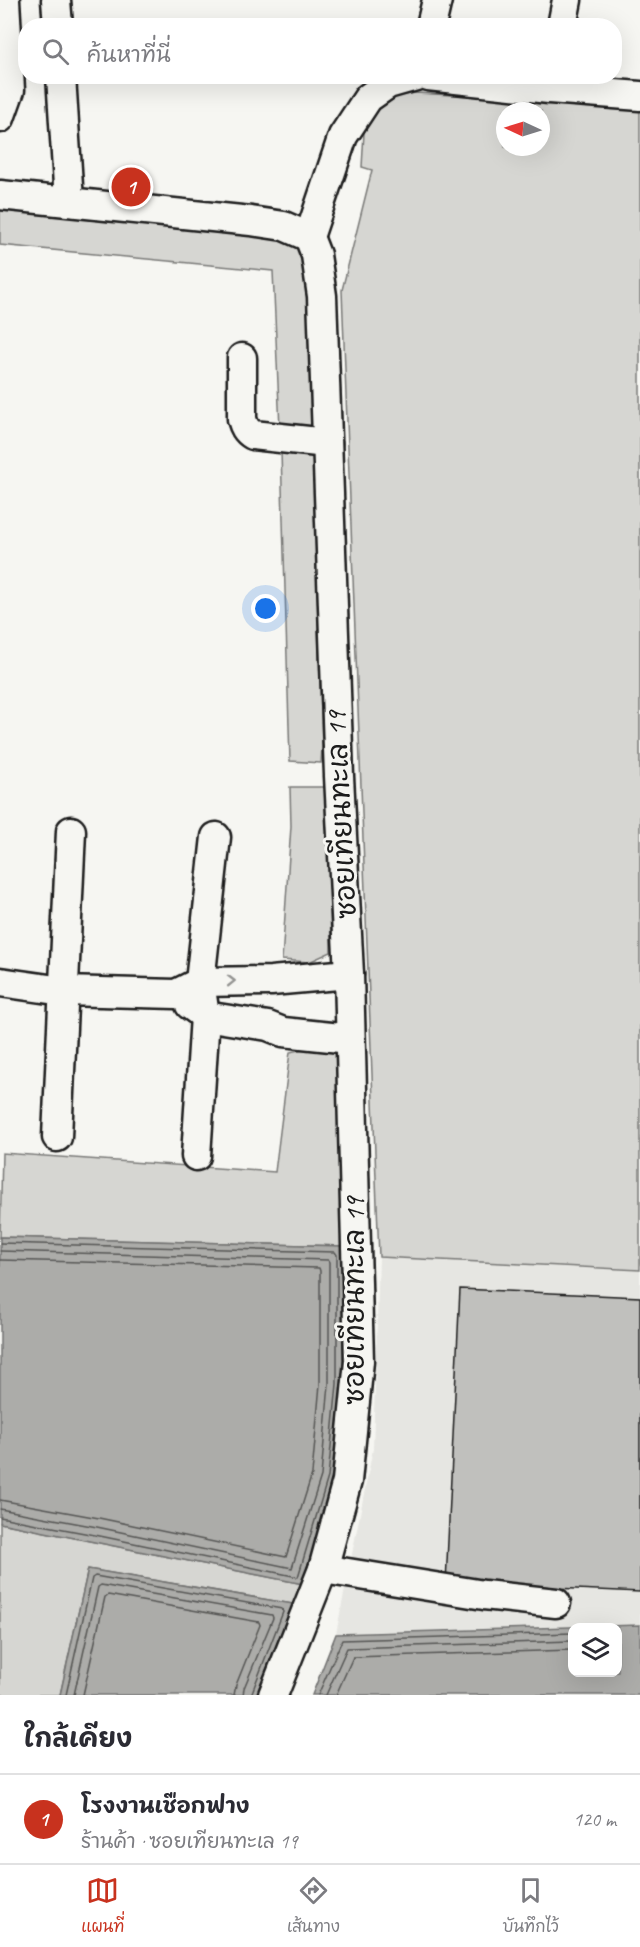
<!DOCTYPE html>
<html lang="th">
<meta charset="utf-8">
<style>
:root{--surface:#fff;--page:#f7f7f7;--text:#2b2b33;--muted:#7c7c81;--line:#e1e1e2;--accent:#c8321e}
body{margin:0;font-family:Caveat,"Playpen Sans Thai",sans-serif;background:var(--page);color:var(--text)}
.controls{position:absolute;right:18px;bottom:18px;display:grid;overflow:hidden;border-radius:12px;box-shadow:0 6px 24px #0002}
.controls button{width:54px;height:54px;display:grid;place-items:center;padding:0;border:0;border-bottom:2px solid var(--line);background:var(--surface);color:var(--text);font:30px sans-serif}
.compass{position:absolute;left:496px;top:102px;width:54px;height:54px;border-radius:50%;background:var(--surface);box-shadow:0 6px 24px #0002;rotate:274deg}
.you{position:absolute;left:266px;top:609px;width:21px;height:21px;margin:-15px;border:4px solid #fff;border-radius:50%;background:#1a73e8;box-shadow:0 0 0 9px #1a73e833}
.badge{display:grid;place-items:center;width:39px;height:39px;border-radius:50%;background:var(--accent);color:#fff;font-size:20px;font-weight:700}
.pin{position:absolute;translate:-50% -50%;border:3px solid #fff;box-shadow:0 2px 6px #0006}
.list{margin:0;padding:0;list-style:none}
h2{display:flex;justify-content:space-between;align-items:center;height:78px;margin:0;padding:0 24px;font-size:26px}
h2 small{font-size:20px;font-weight:400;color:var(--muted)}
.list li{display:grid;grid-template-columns:39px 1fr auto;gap:18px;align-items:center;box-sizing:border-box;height:90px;padding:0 24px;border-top:2px solid var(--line)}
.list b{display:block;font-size:22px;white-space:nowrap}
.list p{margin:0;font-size:20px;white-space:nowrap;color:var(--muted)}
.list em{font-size:20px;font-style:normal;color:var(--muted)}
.icon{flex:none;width:33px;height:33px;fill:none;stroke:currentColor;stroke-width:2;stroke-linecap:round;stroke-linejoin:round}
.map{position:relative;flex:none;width:640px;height:1695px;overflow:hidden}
.search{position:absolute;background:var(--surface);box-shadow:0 6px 24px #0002;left:18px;right:18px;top:18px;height:66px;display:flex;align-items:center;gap:15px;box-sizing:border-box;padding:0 21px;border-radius:24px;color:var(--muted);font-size:22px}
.sheet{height:168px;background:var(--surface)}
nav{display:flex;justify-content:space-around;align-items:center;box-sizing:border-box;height:84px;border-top:2px solid var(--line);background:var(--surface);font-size:16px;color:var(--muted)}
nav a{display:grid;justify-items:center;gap:3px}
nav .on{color:var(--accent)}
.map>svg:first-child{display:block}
</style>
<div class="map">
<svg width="640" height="1695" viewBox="0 0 640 1695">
<rect width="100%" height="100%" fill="#f6f6f2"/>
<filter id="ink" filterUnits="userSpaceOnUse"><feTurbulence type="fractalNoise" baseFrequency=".0167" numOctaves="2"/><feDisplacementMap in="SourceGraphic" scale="12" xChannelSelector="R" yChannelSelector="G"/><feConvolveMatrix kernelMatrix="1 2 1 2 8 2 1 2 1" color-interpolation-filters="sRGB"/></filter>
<g filter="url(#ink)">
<!-- built -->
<path fill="#e6e6e2" d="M379 1257 640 1270V1625L336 1634 373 1449Z"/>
<!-- green -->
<g fill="#d6d6d2" stroke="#797977" stroke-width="1.5" fill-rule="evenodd">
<path d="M415 93 640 105V1270L379 1257 342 290 372 170 362 167 364 133 379 100ZM505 111H541V147H505Z"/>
<path d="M0 210 289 238 302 250 307 269 322 747 321 763 290 761 281 451 273 271 0 245Z"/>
<path d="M290 787H328L331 952 309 962 282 960 291 826Z"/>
<path d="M317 1046 337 1048 343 1246 0 1237 2 1153 275 1172 290 1052Z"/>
<path d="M0 1523 303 1584 293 1604 88 1569 60 1695H0Z"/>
</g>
<!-- water -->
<g fill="#acaca9" stroke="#727271" stroke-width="1.5" fill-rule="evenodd">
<path d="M0 1237 343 1246V1385L334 1479 303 1584 0 1523Z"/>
<path d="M88 1569 293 1604 256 1695H60Z"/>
<path d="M640 1625V1695H312L336 1634ZM572 1628H618V1672H572Z"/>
</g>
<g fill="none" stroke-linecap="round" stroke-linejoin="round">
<!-- shore -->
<g stroke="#565654" stroke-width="1.5">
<path d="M0 1243 335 1252 337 1255V1384L328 1477 298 1577 95 1535 0 1517"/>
<path d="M0 1251 328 1260 329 1262V1384L321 1476 292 1568 97 1527 0 1509"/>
<path d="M0 1260 319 1268 320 1271V1384L312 1474 286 1557 99 1518 0 1500"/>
<path d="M66 1695 92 1578 95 1576 282 1609 283 1612 251 1695"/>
<path d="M74 1695 98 1587 101 1585 272 1615 273 1618 244 1688 243 1695"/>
<path d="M83 1695 105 1597 108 1595 259 1622 260 1625 236 1685 234 1695"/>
<path d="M318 1695 342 1640 572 1633"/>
<path d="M326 1695 347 1648 572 1641"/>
<path d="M336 1695 353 1657 572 1650"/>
</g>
</g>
<!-- building -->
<path fill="#c0c0bd" stroke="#1c1c1c" stroke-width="1.5" d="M460 1289 640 1297V1592L446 1583Z"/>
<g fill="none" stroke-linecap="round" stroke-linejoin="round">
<!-- minor casing -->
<g stroke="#1c1c1c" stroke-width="33">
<g id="minor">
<path d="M56 0 58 26"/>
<path d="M431 26 437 0"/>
<path d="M562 26 567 0"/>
<path d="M61 76 69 201"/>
<path d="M428 76 549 89 640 96"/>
<path d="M0 118 10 90 5 0"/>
<path d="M0 195 251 221 284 226 309 237 316 255 322 296 339 776 349 974 359 1361 347 1481 323 1569 273 1695"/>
<path d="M309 237 343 136 368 98 388 84 416 76"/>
<path d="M242 358V419C244 426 246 431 253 435L327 443"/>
<path d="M0 982 63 991 176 994 200 982 271 981 349 974"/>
<path d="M190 1005 205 1016 268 1026 283 1032 350 1039"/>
<path d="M57 1137 71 831"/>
<path d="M196 1156 205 1016 200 982 216 837"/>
<path d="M323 1569 484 1595 556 1603"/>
</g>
</g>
<!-- minor -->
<use href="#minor" stroke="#f6f6f2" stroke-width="28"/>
</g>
<!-- one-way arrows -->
<defs><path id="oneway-chevron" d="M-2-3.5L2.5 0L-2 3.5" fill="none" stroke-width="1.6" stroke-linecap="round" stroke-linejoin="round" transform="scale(1.5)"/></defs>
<use stroke="#949492" href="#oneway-chevron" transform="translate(231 981) rotate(-1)"/>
</g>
<g text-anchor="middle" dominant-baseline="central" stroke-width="6" stroke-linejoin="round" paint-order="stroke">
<!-- street labels -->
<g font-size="28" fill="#1c1c1c" stroke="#f6f6f2">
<text transform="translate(341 815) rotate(-93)">ซอยเทียนทะเล 19</text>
<text transform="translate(354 1301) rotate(-90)">ซอยเทียนทะเล 19</text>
</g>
</g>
</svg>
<div class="controls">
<button><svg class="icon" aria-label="layers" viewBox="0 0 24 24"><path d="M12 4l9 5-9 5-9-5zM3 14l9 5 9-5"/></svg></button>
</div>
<svg class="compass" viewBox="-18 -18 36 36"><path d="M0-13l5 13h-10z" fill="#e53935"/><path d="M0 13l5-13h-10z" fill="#7c7c81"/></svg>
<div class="you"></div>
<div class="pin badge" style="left:131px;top:187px">1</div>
<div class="search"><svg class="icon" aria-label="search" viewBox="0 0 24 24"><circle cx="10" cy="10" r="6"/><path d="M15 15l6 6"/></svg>ค้นหาที่นี่</div>
</div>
<section class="sheet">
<h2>ใกล้เคียง<small></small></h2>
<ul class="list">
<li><span class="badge">1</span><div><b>โรงงานเชือกฟาง</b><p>ร้านค้า · ซอยเทียนทะเล 19</p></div><em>120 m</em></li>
</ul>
</section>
<nav>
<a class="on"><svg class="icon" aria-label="map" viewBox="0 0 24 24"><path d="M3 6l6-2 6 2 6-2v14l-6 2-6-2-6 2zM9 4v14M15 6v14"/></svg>แผนที่</a>
<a><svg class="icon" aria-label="directions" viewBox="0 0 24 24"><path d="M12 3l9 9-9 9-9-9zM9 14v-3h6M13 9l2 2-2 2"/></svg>เส้นทาง</a>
<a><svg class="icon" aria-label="saved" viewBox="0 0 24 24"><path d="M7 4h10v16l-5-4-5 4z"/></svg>บันทึกไว้</a>
</nav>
